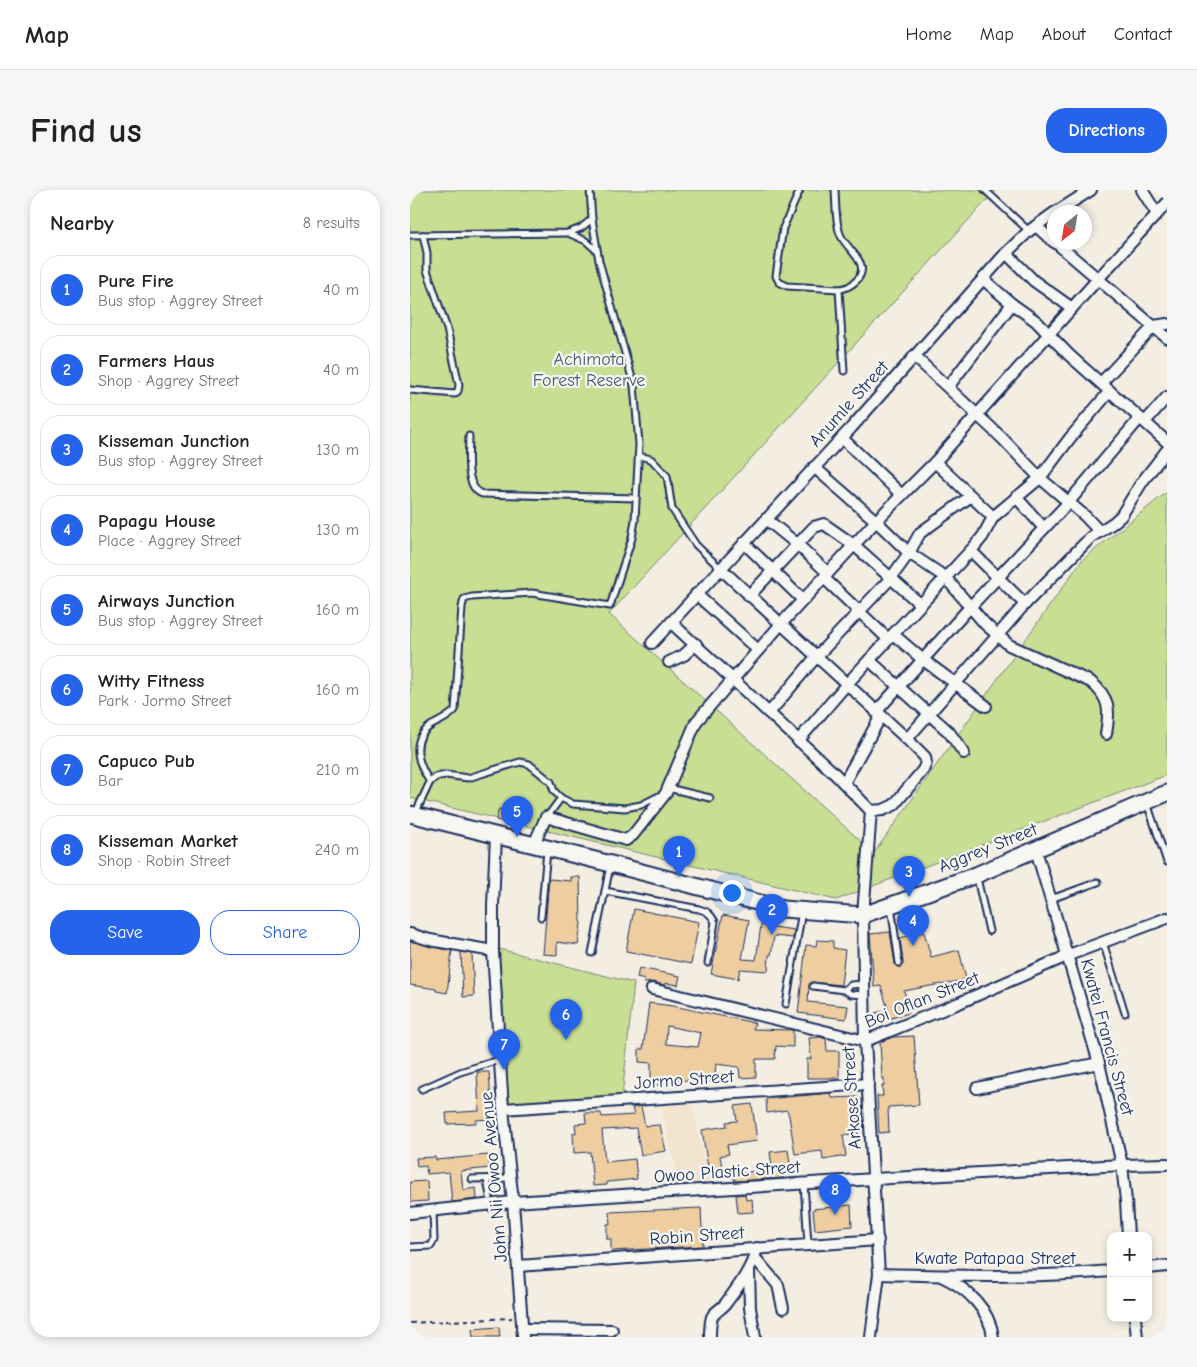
<!DOCTYPE html>
<meta charset="utf-8">
<style>
:root{--surface:#fff;--page:#f6f6f6;--text:#222;--muted:#767676;--line:#e0e0e0;--accent:#2563eb}
body{margin:0;font-family:"Comic Neue",sans-serif;background:var(--page);color:var(--text)}
.controls{position:absolute;right:15px;bottom:15px;display:grid;overflow:hidden;border-radius:10px;box-shadow:0 2px 8px #0003}
.controls button{width:45px;height:45px;display:grid;place-items:center;padding:0;border:0;border-bottom:1px solid var(--line);background:var(--surface);color:var(--text);font:25px sans-serif}
.compass{position:absolute;left:637px;top:15px;width:45px;height:45px;border-radius:50%;background:var(--surface);box-shadow:0 2px 8px #0003;rotate:210deg}
.you{position:absolute;left:321px;top:702px;width:18px;height:18px;margin:-12px;border:4px solid #fff;border-radius:50%;background:#1a73e8;box-shadow:0 0 0 8px #1a73e833}
.badge{display:grid;place-items:center;width:32px;height:32px;border-radius:50%;background:var(--accent);color:#fff;font-size:16px;font-weight:700}
.pin{position:absolute;translate:-50% -41px;filter:drop-shadow(0 1px 2px #0008)}
.pin::after{content:'';position:absolute;top:26px;width:18px;height:15px;background:inherit;clip-path:polygon(0 0,100% 0,50% 100%)}
.list{margin:0;padding:0;list-style:none}
h2{display:flex;justify-content:space-between;align-items:center;height:65px;margin:0;padding:0 20px;font-size:21px}
h2 small{font-size:16px;font-weight:400;color:var(--muted)}
.list li{display:grid;grid-template-columns:32px 1fr auto;gap:15px;align-items:center;box-sizing:border-box;height:70px;margin:0 10px 10px;padding:0 10px;border:1px solid var(--line);border-radius:20px}
.list b{display:block;font-size:19px;white-space:nowrap}
.list p{margin:0;font-size:16px;white-space:nowrap;color:var(--muted)}
.list em{font-size:16px;font-style:normal;color:var(--muted)}
.actions{display:flex;gap:10px;padding:15px 20px}
.actions a{flex:1;padding:11px 0;border:1px solid var(--accent);border-radius:20px;text-align:center;font-size:18px;color:var(--accent)}
.actions .main{background:var(--accent);color:#fff}
.map{position:relative;flex:none;width:757px;height:1147px;overflow:hidden;border-radius:20px}
header{display:flex;align-items:center;gap:30px;box-sizing:border-box;height:70px;padding:0 25px;background:var(--surface);border-bottom:1px solid var(--line)}
header strong{font-size:24px}
nav{display:flex;gap:28px;margin-inline-start:auto;font-size:18px}
.intro{display:flex;align-items:center;justify-content:space-between;box-sizing:border-box;height:120px;padding:0 30px}
h1{margin:0;font-size:35px}
.button{padding:12px 22px;border-radius:20px;background:var(--accent);color:#fff;font-size:18px;font-weight:700}
main{display:flex;gap:30px;padding:0 30px}
aside{flex:1;background:var(--surface);border-radius:20px;box-shadow:0 2px 8px #0003}
.map>svg:first-child{display:block}
</style>
<header>
<strong>Map</strong>
<nav><a>Home</a><a>Map</a><a>About</a><a>Contact</a></nav>
</header>
<div class="intro"><h1>Find us</h1><a class="button">Directions</a></div>
<main>
<aside>
<h2>Nearby<small>8 results</small></h2>
<ul class="list">
<li><span class="badge">1</span><div><b>Pure Fire</b><p>Bus stop · Aggrey Street</p></div><em>40 m</em></li>
<li><span class="badge">2</span><div><b>Farmers Haus</b><p>Shop · Aggrey Street</p></div><em>40 m</em></li>
<li><span class="badge">3</span><div><b>Kisseman Junction</b><p>Bus stop · Aggrey Street</p></div><em>130 m</em></li>
<li><span class="badge">4</span><div><b>Papagu House</b><p>Place · Aggrey Street</p></div><em>130 m</em></li>
<li><span class="badge">5</span><div><b>Airways Junction</b><p>Bus stop · Aggrey Street</p></div><em>160 m</em></li>
<li><span class="badge">6</span><div><b>Witty Fitness</b><p>Park · Jormo Street</p></div><em>160 m</em></li>
<li><span class="badge">7</span><div><b>Capuco Pub</b><p>Bar</p></div><em>210 m</em></li>
<li><span class="badge">8</span><div><b>Kisseman Market</b><p>Shop · Robin Street</p></div><em>240 m</em></li>
</ul>
<div class="actions"><a class="main">Save</a><a>Share</a></div>
</aside>
<div class="map">
<svg width="757" height="1147" viewBox="0 0 757 1147">
<rect width="100%" height="100%" fill="#f4eee2"/>
<filter id="ink" filterUnits="userSpaceOnUse"><feTurbulence type="fractalNoise" baseFrequency=".02" numOctaves="2"/><feDisplacementMap in="SourceGraphic" scale="10" xChannelSelector="R" yChannelSelector="G"/><feConvolveMatrix kernelMatrix="1 2 1 2 8 2 1 2 1" color-interpolation-filters="sRGB"/></filter>
<g filter="url(#ink)">
<!-- built -->
<path fill="#f2e4ce" d="M282 913 299 993 270 995 251 917Z"/>
<!-- green -->
<g fill="#c8de93" stroke="#728678">
<path d="M0 0H586L199 424 464 663 672 370 757 302V585L426 710 0 608Z"/>
<path d="M89 759 224 793 212 907 97 915Z"/>
</g>
<!-- building -->
<g fill="#eecea0" stroke="#1b2f5e" fill-rule="evenodd">
<path d="M89 619 102 622 100 633 86 630Z"/>
<path d="M161 687H170L171 734 168 755 147 752V765L133 764 139 689 161 691Z"/>
<path d="M224 719 289 732 281 774 216 761Z"/>
<path d="M313 725 339 730 332 769 346 770 351 735 384 740 383 748 364 746 361 765H359L358 781 330 779 328 789 301 784Z"/>
<path d="M480 742 485 774 487 777H491L493 773 490 748 514 742 521 767 549 760 556 789 531 795V794L494 801 498 813 496 814 499 823 468 832 465 823 478 820 471 796 464 797 460 744Z"/>
<path d="M407 750 423 751V758L435 760 431 795 401 792 399 795 398 812 438 816 436 829 388 823 396 755 406 756Z"/>
<path d="M0 751 42 761 37 803 26 801V799L0 795Z"/>
<path d="M51 762 62 764 64 806 53 807Z"/>
<path d="M229 778 270 786 268 795 255 793 254 795 243 792 234 793 235 790 227 788Z"/>
<path d="M239 813 263 816 345 833 343 839 383 840V857L366 856 365 869H346V887L330 888 329 877 306 874 304 892 255 889V895H241V873L229 872V859H233ZM257 836 291 843 288 857 256 854Z"/>
<path d="M504 846 509 915 478 917 479 942 469 943 467 906H473L472 896H474V888H472L470 852 483 847Z"/>
<path d="M410 847 416 849 417 861H429V888H397V869H401L399 848Z"/>
<path d="M67 882H79L82 929 66 930V933L37 934 36 923 69 921Z"/>
<path d="M421 903 422 908 447 907 448 944 433 945 436 966 413 970 412 961 385 964 379 926 377 920 357 923 356 909Z"/>
<path d="M342 914 347 951 317 955 319 964 310 966 313 981 299 984 292 940 317 936 316 932 327 931 325 916Z"/>
<path d="M231 916 235 936 250 935 256 961 231 965 226 938 192 940 195 972 225 969 227 989 197 992V995L183 996 180 962 164 963 163 943H166L165 934 176 933 175 923H191L192 927 224 925 222 918Z"/>
<path d="M378 960 381 981 372 982 373 988 325 991 323 985 345 981 344 979 362 977 360 962Z"/>
<path d="M78 965 80 978 51 981 53 1000 66 998 67 1009 42 1012 39 982 17 984 16 976 7 977 6 968 25 967 26 970Z"/>
<path d="M17 991 18 1011 0 1012V992Z"/>
<path d="M335 1004 336 1010 342 1009 343 1022 328 1023 326 1005Z"/>
<path d="M441 1015 442 1036 405 1040 403 1019Z"/>
<path d="M291 1018 293 1056 201 1061V1049H197V1034H200L199 1022Z"/>
<path d="M89 1137 90 1147H63L62 1139Z"/>
</g>
<g fill="none" stroke-linecap="round" stroke-linejoin="round">
<!-- service casing -->
<g stroke="#1b2f5e" stroke-width="9">
<g id="service">
<path d="M390 0 373 38 366 86 369 92 377 96 429 99C435 99 442 95 446 91 463 73 436 60 430 44 425 30 426 14 425 0"/>
<path d="M575 0 619 41"/>
<path d="M158 43 176 51 187 61"/>
<path d="M0 45 158 43 171 38 182 29"/>
<path d="M429 99 434 181"/>
<path d="M0 200 45 204 48 201 49 195 37 139 17 80V63L13 45"/>
<path d="M59 246C59 263 54 297 72 304L226 308"/>
<path d="M229 266 241 269 257 286 262 319 286 355 310 378"/>
<path d="M20 592C7 573 0 549 22 535 31 530 38 528 45 520L52 417 54 409 62 407 122 403 200 416 222 348 225 330 229 254 224 195 189 71 182 29 180 0"/>
<path d="M258 598 300 608"/>
<path d="M737 613 757 672"/>
<path d="M5 624 20 592 26 587 36 585 58 588 110 572 119 574 141 592 144 601 151 608 163 614 215 618 231 615 251 605"/>
<path d="M137 627 151 608"/>
<path d="M200 676 195 701 289 719C297 721 301 724 305 732L298 773"/>
<path d="M567 688 579 741"/>
<path d="M641 709 688 692"/>
<path d="M481 716 489 773"/>
<path d="M131 727 137 660"/>
<path d="M693 752 715 823"/>
<path d="M182 763 195 701"/>
<path d="M403 796 434 800 441 804 453 805"/>
<path d="M434 800 441 795 453 794"/>
<path d="M376 814 392 721"/>
<path d="M12 899 50 882 89 870"/>
<path d="M62 989 100 988"/>
<path d="M77 989 80 1007"/>
<path d="M394 993 398 1055"/>
<path d="M0 1057 21 1056 24 1050 23 1021"/>
</g>
</g>
<!-- minor casing -->
<g stroke="#1b2f5e" stroke-width="14">
<g id="minor">
<path d="M732 0 747 24"/>
<path d="M646 22 681 0"/>
<path d="M626 36 644 52"/>
<path d="M645 52 757 148"/>
<path d="M596 63 624 91 662 118"/>
<path d="M573 89 602 114 626 131 659 165 757 252"/>
<path d="M504 166 592 248 630 288 675 326 690 342"/>
<path d="M691 193 744 136 757 134"/>
<path d="M538 197 602 114"/>
<path d="M735 232 757 207"/>
<path d="M432 248 492 305"/>
<path d="M525 272 583 327"/>
<path d="M404 277 466 331 499 363 535 387 575 434 599 455 681 492C700 508 700 520 696 544"/>
<path d="M606 307 634 338"/>
<path d="M356 329 387 354 418 383"/>
<path d="M334 353 393 410"/>
<path d="M561 361 615 414"/>
<path d="M310 378 497 549 515 567 516 573 513 580 484 615 473 620 461 621"/>
<path d="M414 388 478 449"/>
<path d="M286 404 348 460"/>
<path d="M339 406 404 337 414 334 444 355 510 414"/>
<path d="M262 431 267 438 424 583 461 621 453 725 455 851 469 1084 461 1147"/>
<path d="M483 444 512 469 576 516"/>
<path d="M242 453 442 237 596 63 619 41 644 23"/>
<path d="M459 470 539 542 554 563"/>
<path d="M259 472 274 465 286 454"/>
<path d="M466 522 560 417 658 313 730 228"/>
<path d="M359 523 406 467 481 388 499 363 510 343 561 306"/>
<path d="M497 549 615 414 681 347 703 333 711 326 732 292 757 260"/>
<path d="M388 551 436 495 564 357 573 346 583 327 630 288 660 248 700 201"/>
<path d="M434 593 471 526"/>
<path d="M86 645 83 716V761L93 919 103 1012 113 1147"/>
<path d="M124 654 136 627 216 650 223 645 256 603 286 532 371 434 466 331 525 272 687 90 757 13"/>
<path d="M626 660 689 873 712 975 716 1011 718 1046"/>
<path d="M0 744 20 750 83 761"/>
<path d="M242 799 455 851 549 813 659 765 757 728"/>
<path d="M567 898 689 873"/>
<path d="M93 919 458 894"/>
<path d="M0 1023 103 1012 464 989 712 975 757 974"/>
<path d="M345 1068 368 1095 373 1118"/>
<path d="M108 1076 468 1050"/>
<path d="M738 1078 757 1076"/>
<path d="M339 1080 340 1118 345 1147"/>
<path d="M469 1084C546 1086 624 1088 701 1081"/>
<path d="M533 1087C557 1098 580 1120 583 1147"/>
<path d="M725 1128 727 1147"/>
<path d="M112 1139 202 1140"/>
<path d="M300 1147C300 1140 300 1133 302 1127 305 1121 312 1119 316 1113 329 1096 342 1078 347 1058"/>
</g>
</g>
<!-- secondary casing -->
<g stroke="#1b2f5e" stroke-width="19">
<path id="secondary" d="M0 624 201 674 373 719 453 725 566 685 757 603"/>
</g>
<!-- path -->
<path stroke="#1b2f5e" stroke-width="2" stroke-dasharray="5 4" stroke-linecap="butt" d="M0 1133 102 1128"/>
<!-- service -->
<use href="#service" stroke="#f6f6f2" stroke-width="5"/>
<!-- minor -->
<use href="#minor" stroke="#f6f6f2" stroke-width="10"/>
<!-- secondary -->
<use href="#secondary" stroke="#f6f6f2" stroke-width="15"/>
</g>
</g>
<g text-anchor="middle" dominant-baseline="central" stroke-width="4.5" stroke-linejoin="round" paint-order="stroke">
<!-- park labels -->
<g font-size="18" fill="#465b6b" stroke="#f6f6f2">
<text x="179" y="169">Achimota<tspan x="179" dy="21">Forest Reserve</tspan></text>
</g>
<!-- street labels -->
<g font-size="18" fill="#1b2f5e" stroke="#f6f6f2">
<text transform="translate(439 214) rotate(-48)">Anumle Street</text>
<text transform="translate(578 658) rotate(-22)">Aggrey Street</text>
<text transform="translate(512 810) rotate(-22)">Boi Oflan Street</text>
<text transform="translate(697 847) rotate(75)">Kwatei Francis Street</text>
<text transform="translate(274 890) rotate(-4)">Jormo Street</text>
<text transform="translate(442 908) rotate(-94)">Arkose Street</text>
<text transform="translate(317 982) rotate(-4)">Owoo Plastic Street</text>
<text transform="translate(84 987) rotate(-95)">John Nii Owoo Avenue</text>
<text transform="translate(287 1046) rotate(-4)">Robin Street</text>
<text x="585" y="1068">Kwate Patapaa Street</text>
</g>
</g>
</svg>
<div class="controls">
<button>+</button>
<button>−</button>
</div>
<svg class="compass" viewBox="-18 -18 36 36"><path d="M0-13l5 13h-10z" fill="#e53935"/><path d="M0 13l5-13h-10z" fill="#767676"/></svg>
<div class="you"></div>
<div class="pin badge" style="left:269px;top:687px">1</div>
<div class="pin badge" style="left:362px;top:745px">2</div>
<div class="pin badge" style="left:499px;top:707px">3</div>
<div class="pin badge" style="left:503px;top:756px">4</div>
<div class="pin badge" style="left:107px;top:647px">5</div>
<div class="pin badge" style="left:156px;top:850px">6</div>
<div class="pin badge" style="left:94px;top:880px">7</div>
<div class="pin badge" style="left:425px;top:1025px">8</div>
</div>
</main>
